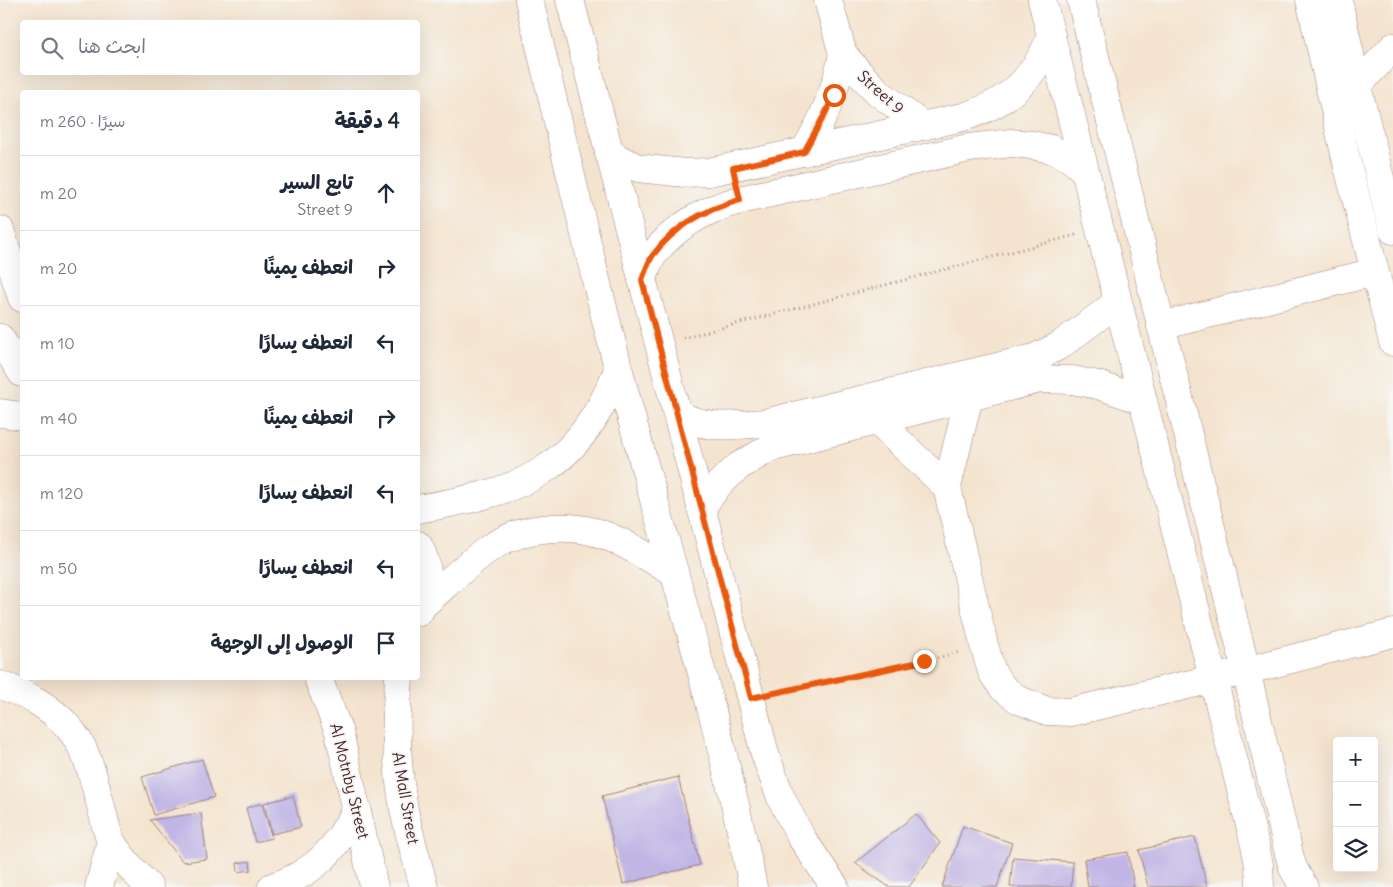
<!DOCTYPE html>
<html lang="ar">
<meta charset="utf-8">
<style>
:root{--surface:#fff;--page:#f2f2f3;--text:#1f2937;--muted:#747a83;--line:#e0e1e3}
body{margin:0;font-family:Delius,"Playpen Sans Arabic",sans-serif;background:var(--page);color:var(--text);direction:rtl}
.controls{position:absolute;right:15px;bottom:15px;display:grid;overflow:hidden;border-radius:5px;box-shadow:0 5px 20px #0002}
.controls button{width:45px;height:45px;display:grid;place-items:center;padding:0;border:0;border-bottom:1px solid var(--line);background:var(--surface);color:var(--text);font:25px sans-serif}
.stop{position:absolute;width:15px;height:15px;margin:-11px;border:4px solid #ea580c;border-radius:50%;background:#fff}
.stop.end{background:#ea580c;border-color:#fff;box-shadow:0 1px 5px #0008}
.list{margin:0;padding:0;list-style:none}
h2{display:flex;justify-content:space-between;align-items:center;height:65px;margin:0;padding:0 20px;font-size:21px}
h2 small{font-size:16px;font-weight:400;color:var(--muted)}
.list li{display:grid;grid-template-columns:32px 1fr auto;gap:15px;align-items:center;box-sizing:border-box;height:75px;padding:0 20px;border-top:1px solid var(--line)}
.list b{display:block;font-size:19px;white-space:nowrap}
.list p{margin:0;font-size:16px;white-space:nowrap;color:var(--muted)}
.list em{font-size:16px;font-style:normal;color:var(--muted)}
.icon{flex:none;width:28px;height:28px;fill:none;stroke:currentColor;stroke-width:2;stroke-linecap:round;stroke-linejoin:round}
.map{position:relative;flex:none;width:1393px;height:887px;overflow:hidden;direction:ltr}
.search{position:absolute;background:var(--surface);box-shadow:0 5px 20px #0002;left:20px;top:20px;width:400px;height:55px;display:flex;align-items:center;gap:12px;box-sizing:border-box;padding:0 18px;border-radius:5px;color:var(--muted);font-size:19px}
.panel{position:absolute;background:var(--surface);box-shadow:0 5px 20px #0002;left:20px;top:90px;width:400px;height:590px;border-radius:5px;direction:rtl}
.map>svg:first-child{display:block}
</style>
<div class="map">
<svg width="1393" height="887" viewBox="0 0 1393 887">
<rect width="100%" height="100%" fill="#f6f6f2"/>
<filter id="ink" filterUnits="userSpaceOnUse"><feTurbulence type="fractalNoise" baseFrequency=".02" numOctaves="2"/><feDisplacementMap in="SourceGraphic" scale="10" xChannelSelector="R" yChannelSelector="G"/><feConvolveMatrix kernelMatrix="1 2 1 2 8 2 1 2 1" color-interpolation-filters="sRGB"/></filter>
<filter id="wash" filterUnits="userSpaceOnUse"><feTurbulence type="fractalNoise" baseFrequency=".0096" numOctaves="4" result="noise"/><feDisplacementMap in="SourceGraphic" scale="20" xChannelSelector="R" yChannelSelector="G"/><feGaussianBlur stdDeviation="1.12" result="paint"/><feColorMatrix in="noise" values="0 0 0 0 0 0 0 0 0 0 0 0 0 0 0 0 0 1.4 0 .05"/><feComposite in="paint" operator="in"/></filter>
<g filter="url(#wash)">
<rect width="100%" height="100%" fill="#f4e4cf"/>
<g id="blocks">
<!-- building -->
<g fill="#c0b5e5">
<path d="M202 759 214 797 154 815 142 777Z"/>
<path d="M678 777 700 865 623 884 602 796Z"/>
<path d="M293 796 301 827 272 834 264 803Z"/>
<path d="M262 803 272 838 255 842 246 808Z"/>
<path d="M201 813 207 859 183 862 150 820Z"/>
<path d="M916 814 940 843 909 887H889L855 863Z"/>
<path d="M963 826 1012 843 997 887H942Z"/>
<path d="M1195 837 1207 887H1148L1139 850Z"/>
<path d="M1128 852 1134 887H1088L1084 859Z"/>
<path d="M1013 857 1073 862 1071 887H1010Z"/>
<path d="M250 861 251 870 238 872 237 863Z"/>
</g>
</g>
</g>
<g filter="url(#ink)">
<use href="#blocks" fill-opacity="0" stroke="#9f827d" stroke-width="1"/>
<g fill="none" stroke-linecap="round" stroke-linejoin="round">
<!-- minor casing -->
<g stroke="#9f827d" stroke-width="29">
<g id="minor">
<path d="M529 0C559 124 587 248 619 371 664 543 718 713 753 887"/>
<path d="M570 0 765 754 781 798 801 837 835 887"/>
<path d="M828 0 843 54 860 74 879 93 923 126"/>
<path d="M1042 0 1255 845 1259 865 1260 887"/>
<path d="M1081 0 1246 670 1289 854 1293 868 1304 887"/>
<path d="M1310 0 1347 163 1393 342"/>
<path d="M1338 0 1357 86 1393 230"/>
<path d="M1357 86 1393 47"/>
<path d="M804 152C823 121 836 90 843 54"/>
<path d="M609 154 638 168 685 173 709 172 963 117C1008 103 1033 80 1051 37"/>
<path d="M0 230 22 298"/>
<path d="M642 280C646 272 648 262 653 255 674 227 706 209 740 200L969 148 1011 143 1032 145 1051 149 1070 158 1084 170"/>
<path d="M1161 326 1374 272"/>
<path d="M0 338 22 373"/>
<path d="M969 397 947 487 984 645 992 672 1003 688 1019 700 1047 711 1070 712 1213 679 1393 633"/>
<path d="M676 410C679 413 684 417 688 419 712 429 739 425 764 423L1034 358 1059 346 1118 302"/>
<path d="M0 413 22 416"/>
<path d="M876 420 947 487"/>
<path d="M701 508 719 484 739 466 770 448 1040 379 1072 380 1098 385 1142 400"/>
<path d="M418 509C522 491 575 474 618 370"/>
<path d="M418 545C430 566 431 591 419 612"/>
<path d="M423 605C445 586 466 564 490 548 522 526 570 522 607 536 631 546 652 559 674 573"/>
<path d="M318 678 339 732 374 887"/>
<path d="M399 678C395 720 396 762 403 804 408 832 417 860 424 887"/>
<path d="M0 685C13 689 26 695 38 702 79 727 88 755 99 799 103 811 106 833 112 843 122 859 136 874 149 887"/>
<path d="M99 887 111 842"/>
<path d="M272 887C316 873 337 848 357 808"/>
</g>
</g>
<!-- path -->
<g stroke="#9f827d" stroke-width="3" stroke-dasharray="1 4" stroke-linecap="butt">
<path d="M683 338 1076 235"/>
<path d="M776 693 925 661 960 652"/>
</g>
<!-- minor -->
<use href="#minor" stroke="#fff" stroke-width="28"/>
</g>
</g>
<g fill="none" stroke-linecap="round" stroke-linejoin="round" filter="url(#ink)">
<!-- route -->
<path stroke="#ea580c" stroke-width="6" d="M834 95 825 114 804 152 733 168 740 200C706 209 674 227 653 255 648 262 645 272 642 280L751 698 924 661"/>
</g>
<g text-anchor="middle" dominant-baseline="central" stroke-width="4" stroke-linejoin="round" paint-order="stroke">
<!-- street labels -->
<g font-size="16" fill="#4a1f2b" stroke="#f6f6f2">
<text transform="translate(881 92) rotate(42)">Street 9</text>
<text transform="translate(350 781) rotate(76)">Al Motnby Street</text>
<text transform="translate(406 798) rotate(80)">Al Mall Street</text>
</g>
</g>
</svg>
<div class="controls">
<button>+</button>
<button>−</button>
<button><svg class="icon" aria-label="layers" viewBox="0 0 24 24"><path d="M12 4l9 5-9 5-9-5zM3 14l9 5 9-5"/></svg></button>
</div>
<div class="stop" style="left:834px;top:95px"></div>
<div class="stop end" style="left:924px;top:661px"></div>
<div class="search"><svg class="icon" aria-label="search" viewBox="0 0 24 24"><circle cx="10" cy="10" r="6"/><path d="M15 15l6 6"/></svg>ابحث هنا</div>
<section class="panel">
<h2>4 دقيقة<small>سيرًا · 260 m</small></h2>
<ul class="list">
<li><svg class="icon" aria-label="ahead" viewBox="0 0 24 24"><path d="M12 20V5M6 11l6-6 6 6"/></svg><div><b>تابع السير</b><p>Street 9</p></div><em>20 m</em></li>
<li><svg class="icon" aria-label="right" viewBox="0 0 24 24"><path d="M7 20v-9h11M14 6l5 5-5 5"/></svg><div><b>انعطف يمينًا</b></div><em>20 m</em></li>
<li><svg class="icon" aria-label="left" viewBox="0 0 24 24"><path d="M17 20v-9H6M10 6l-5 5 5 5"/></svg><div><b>انعطف يسارًا</b></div><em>10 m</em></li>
<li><svg class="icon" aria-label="right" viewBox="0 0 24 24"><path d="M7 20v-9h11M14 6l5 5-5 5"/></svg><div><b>انعطف يمينًا</b></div><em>40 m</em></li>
<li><svg class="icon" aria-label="left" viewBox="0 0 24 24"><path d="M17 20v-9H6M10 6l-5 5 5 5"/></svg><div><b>انعطف يسارًا</b></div><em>120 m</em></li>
<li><svg class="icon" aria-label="left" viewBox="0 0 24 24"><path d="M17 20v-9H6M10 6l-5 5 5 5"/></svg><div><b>انعطف يسارًا</b></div><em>50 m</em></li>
<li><svg class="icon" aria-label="arrive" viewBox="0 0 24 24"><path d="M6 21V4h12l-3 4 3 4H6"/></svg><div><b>الوصول إلى الوجهة</b></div></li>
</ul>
</section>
</div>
